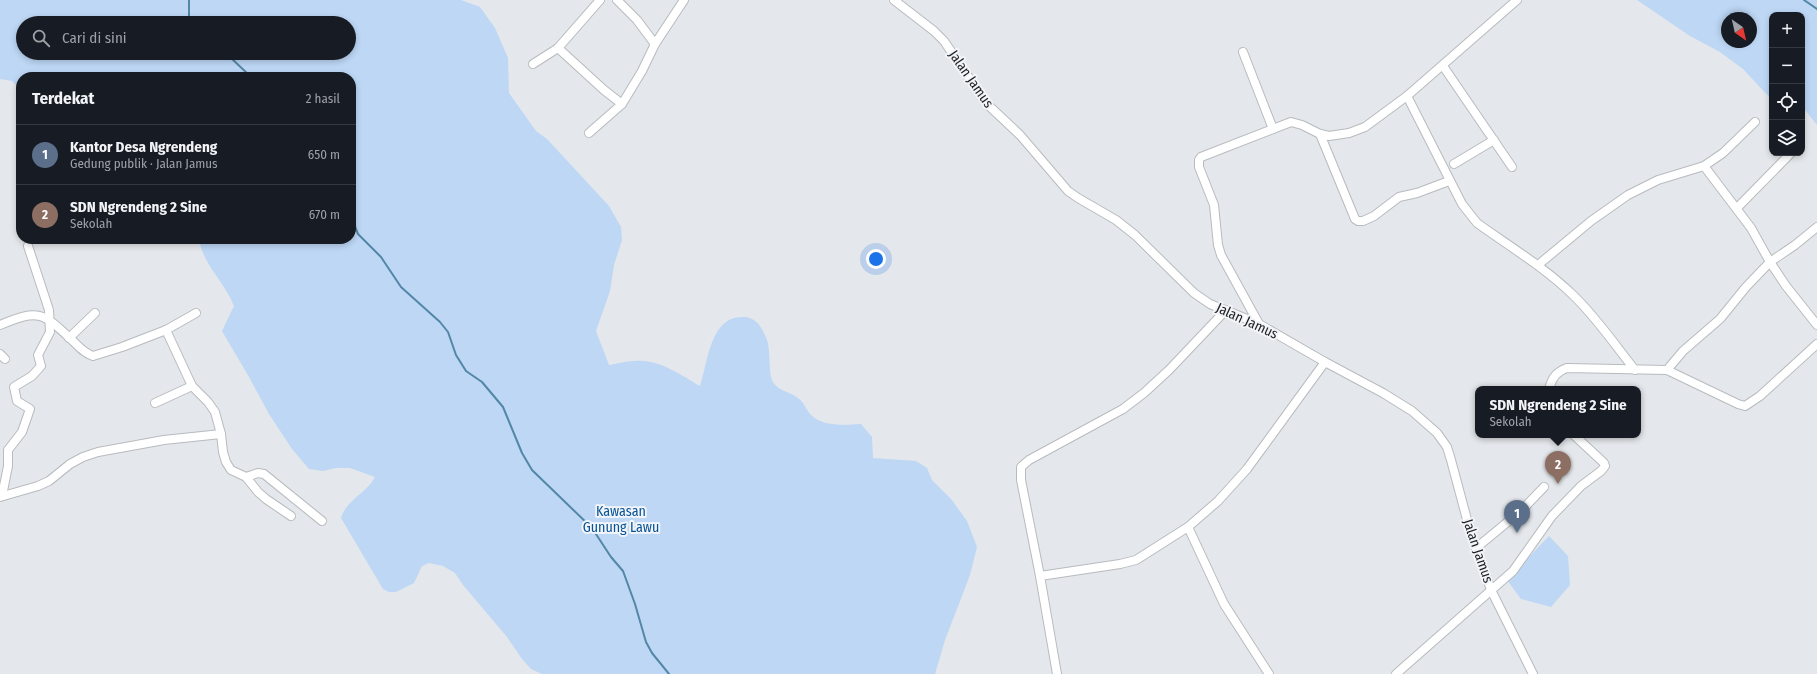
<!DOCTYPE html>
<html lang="id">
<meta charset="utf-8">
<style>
:root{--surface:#171b24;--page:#242831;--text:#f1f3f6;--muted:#9ea1a6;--line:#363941;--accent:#ea580c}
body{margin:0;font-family:"Fira Sans Condensed",sans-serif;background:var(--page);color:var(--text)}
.controls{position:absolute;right:12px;top:12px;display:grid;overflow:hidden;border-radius:8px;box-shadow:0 2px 6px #0003}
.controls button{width:36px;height:36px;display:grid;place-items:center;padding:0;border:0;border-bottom:1px solid var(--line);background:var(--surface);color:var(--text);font:20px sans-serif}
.compass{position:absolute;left:1721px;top:12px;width:36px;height:36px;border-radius:50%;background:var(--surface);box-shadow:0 2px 6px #0003;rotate:146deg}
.you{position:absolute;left:876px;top:259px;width:14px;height:14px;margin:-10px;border:3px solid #fff;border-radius:50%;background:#1a73e8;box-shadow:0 0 0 6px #1a73e833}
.badge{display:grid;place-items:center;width:26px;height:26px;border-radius:50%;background:var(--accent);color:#fff;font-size:13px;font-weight:700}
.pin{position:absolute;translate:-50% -33px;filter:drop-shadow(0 1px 2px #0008)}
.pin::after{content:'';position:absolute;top:21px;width:14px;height:12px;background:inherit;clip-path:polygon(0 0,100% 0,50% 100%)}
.popup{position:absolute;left:1475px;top:386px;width:166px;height:52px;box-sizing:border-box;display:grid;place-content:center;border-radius:8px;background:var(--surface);filter:drop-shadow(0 1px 3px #0005);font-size:13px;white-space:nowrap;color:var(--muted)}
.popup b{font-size:15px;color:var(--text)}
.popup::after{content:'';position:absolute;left:50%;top:100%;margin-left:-8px;border:8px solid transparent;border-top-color:var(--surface)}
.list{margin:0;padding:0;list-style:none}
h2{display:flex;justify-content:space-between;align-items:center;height:52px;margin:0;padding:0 16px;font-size:17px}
h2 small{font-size:13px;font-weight:400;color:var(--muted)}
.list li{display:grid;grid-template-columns:26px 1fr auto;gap:12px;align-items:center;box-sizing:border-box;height:60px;padding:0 16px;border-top:1px solid var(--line)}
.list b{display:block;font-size:15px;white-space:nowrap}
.list p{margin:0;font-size:13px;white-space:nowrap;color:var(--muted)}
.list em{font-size:13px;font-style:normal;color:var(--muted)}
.icon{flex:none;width:22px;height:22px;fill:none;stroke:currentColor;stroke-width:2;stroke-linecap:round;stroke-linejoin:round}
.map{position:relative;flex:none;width:1817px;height:674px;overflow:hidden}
.search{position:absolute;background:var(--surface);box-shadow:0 2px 6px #0003;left:16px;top:16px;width:340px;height:44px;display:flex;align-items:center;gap:10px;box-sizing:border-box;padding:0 14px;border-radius:22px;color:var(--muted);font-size:15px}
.panel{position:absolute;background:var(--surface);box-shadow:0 2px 6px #0003;left:16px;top:72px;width:340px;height:172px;border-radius:16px}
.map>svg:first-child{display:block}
</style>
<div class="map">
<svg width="1817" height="674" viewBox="0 0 1817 674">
<rect width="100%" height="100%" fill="#e4e7eb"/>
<!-- green -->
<g fill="#bdd7f5" fill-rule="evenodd">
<path d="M0 0H461L480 7 495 28 508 58 509 93 536 131 547 139 609 206 621 227 622 240 614 265 610 291 596 331 609 365C617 364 625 361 634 361 658 358 681 375 700 386 708 363 710 316 743 317 757 317 762 328 767 340 771 352 768 373 773 382 778 391 791 392 798 398 804 402 806 410 811 415 823 427 845 425 861 424L872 437 873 458 916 461 927 468 932 480 951 499 967 521 977 547 970 575 945 640 935 674H542L531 669 522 659 507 637 463 585 455 573 443 566 429 563 422 566 414 583 396 592H389L383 589 341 518C346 500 367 493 375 477L350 468H336L323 471 309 469 292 449 269 414 249 377 222 331 234 306C225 282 203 265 199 239H351V77H21V90L12 81 0 79ZM23 23H349V53H23Z"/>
<path d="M1637 0H1817V125L1802 106V15H1772V100L1743 69 1720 52 1690 36ZM1727 18H1751V42H1727Z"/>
<path d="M1549 536 1568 556 1570 585 1551 607 1521 599 1507 580Z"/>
</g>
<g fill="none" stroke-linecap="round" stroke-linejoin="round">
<!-- stream -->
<g stroke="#5387a7" stroke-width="2">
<path d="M189 0V20L191 23"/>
<path d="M1804 0 1817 9"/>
<path d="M221 53 229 56 251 77"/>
<path d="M351 217 358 234 381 257 401 287 440 322 448 332 456 355 466 371 482 382 503 407 522 453 532 470 592 528 611 557 623 571 635 604 646 642 652 653 669 674"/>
</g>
<!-- minor casing -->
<g stroke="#b8bbbe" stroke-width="10">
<g id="minor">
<path d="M617 0 637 20 655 44"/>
<path d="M894 0 934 31 944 41 986 103 1020 135 1068 191 1078 198 1116 220 1135 235 1194 293 1210 304 1259 324 1325 362 1383 393 1412 411 1437 433 1447 447 1451 460 1469 527 1491 590 1533 674"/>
<path d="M558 48 604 90 622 104 642 71 655 44 684 0"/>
<path d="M1243 52 1273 129"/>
<path d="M533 64 558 48 600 0"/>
<path d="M1443 66 1512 167"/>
<path d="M1407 96 1462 204 1477 223C1509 246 1544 267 1573 295 1596 317 1615 345 1635 370"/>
<path d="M589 133 622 104"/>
<path d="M1320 134 1355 219 1358 221H1363L1374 216 1399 197 1417 193 1449 181"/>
<path d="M1454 164 1494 140"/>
<path d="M1704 166 1751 228 1770 262 1786 286 1817 325"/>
<path d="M1737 208 1791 153"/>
<path d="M1538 265 1591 221 1628 195 1658 180 1704 166 1723 153 1755 122"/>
<path d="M1259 324 1221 255 1218 245 1214 205 1199 167V160L1201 157 1291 122 1302 125 1320 134 1329 136 1349 133 1365 127 1407 96 1517 0"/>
<path d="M0 325C40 308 43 313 73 341 79 347 84 353 93 356L122 347 166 330 192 386 208 402 215 412 221 434 223 452 226 462 231 470 246 477 258 492 266 499 291 516"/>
<path d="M166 330 196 313"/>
<path d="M69 338 95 313"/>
<path d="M0 354 5 359"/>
<path d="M1667 370 1683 351 1720 319 1746 287 1770 262 1795 245 1817 227"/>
<path d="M1549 389C1552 378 1556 372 1567 368L1667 370 1738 404 1745 406 1760 396 1817 344"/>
<path d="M155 403 192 386"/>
<path d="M246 477 258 473 264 474 322 521"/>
<path d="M2 496 8 466V450L22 432 30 409 17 401 14 387 32 376 41 366 38 355 50 332 49 310 28 246"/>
<path d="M0 497 38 486 49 481 70 464 83 457 98 452 164 440 221 434"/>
<path d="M1188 527 1224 604 1269 674"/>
<path d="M1476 548 1521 511 1544 487"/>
<path d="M1040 576 1120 564 1136 560 1188 527 1218 501 1247 469 1325 362"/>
<path d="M1057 674 1040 576 1021 480V467L1029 460 1123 409 1144 393 1169 370 1226 310"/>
<path d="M1396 674 1513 571 1552 516 1581 486 1601 471 1605 466 1604 463 1574 435"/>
</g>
</g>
<!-- minor -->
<use href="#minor" stroke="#fff" stroke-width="8"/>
</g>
<g text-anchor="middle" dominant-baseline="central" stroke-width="4" stroke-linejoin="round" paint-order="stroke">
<!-- street labels -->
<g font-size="14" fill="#1e1f21" stroke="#f1f4f8">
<text transform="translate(971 79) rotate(55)">Jalan Jamus</text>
<text transform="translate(1247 321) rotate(25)">Jalan Jamus</text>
<text transform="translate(1478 551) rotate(71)">Jalan Jamus</text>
</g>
<!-- park labels -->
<g font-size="14" fill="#085397" stroke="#f1f4f8">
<text x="621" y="511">Kawasan<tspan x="621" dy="16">Gunung Lawu</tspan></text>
</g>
</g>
</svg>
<div class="controls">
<button>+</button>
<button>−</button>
<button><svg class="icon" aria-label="locate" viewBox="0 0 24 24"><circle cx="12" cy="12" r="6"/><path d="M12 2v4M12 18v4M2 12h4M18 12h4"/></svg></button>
<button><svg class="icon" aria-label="layers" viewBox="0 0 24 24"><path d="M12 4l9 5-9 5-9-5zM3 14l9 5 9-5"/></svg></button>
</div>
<svg class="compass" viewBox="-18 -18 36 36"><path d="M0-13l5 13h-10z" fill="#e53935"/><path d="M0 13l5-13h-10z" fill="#9ea1a6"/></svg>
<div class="you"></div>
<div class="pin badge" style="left:1517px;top:533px;background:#5c6f8a">1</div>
<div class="pin badge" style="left:1558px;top:484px;background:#8d6e63">2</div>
<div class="popup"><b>SDN Ngrendeng 2 Sine</b>Sekolah</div>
<div class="search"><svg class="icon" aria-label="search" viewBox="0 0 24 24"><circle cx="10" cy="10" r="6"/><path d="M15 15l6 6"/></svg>Cari di sini</div>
<section class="panel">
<h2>Terdekat<small>2 hasil</small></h2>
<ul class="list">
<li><span class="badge" style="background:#5c6f8a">1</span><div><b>Kantor Desa Ngrendeng</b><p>Gedung publik · Jalan Jamus</p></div><em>650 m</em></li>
<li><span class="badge" style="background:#8d6e63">2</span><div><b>SDN Ngrendeng 2 Sine</b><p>Sekolah</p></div><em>670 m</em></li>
</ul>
</section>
</div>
